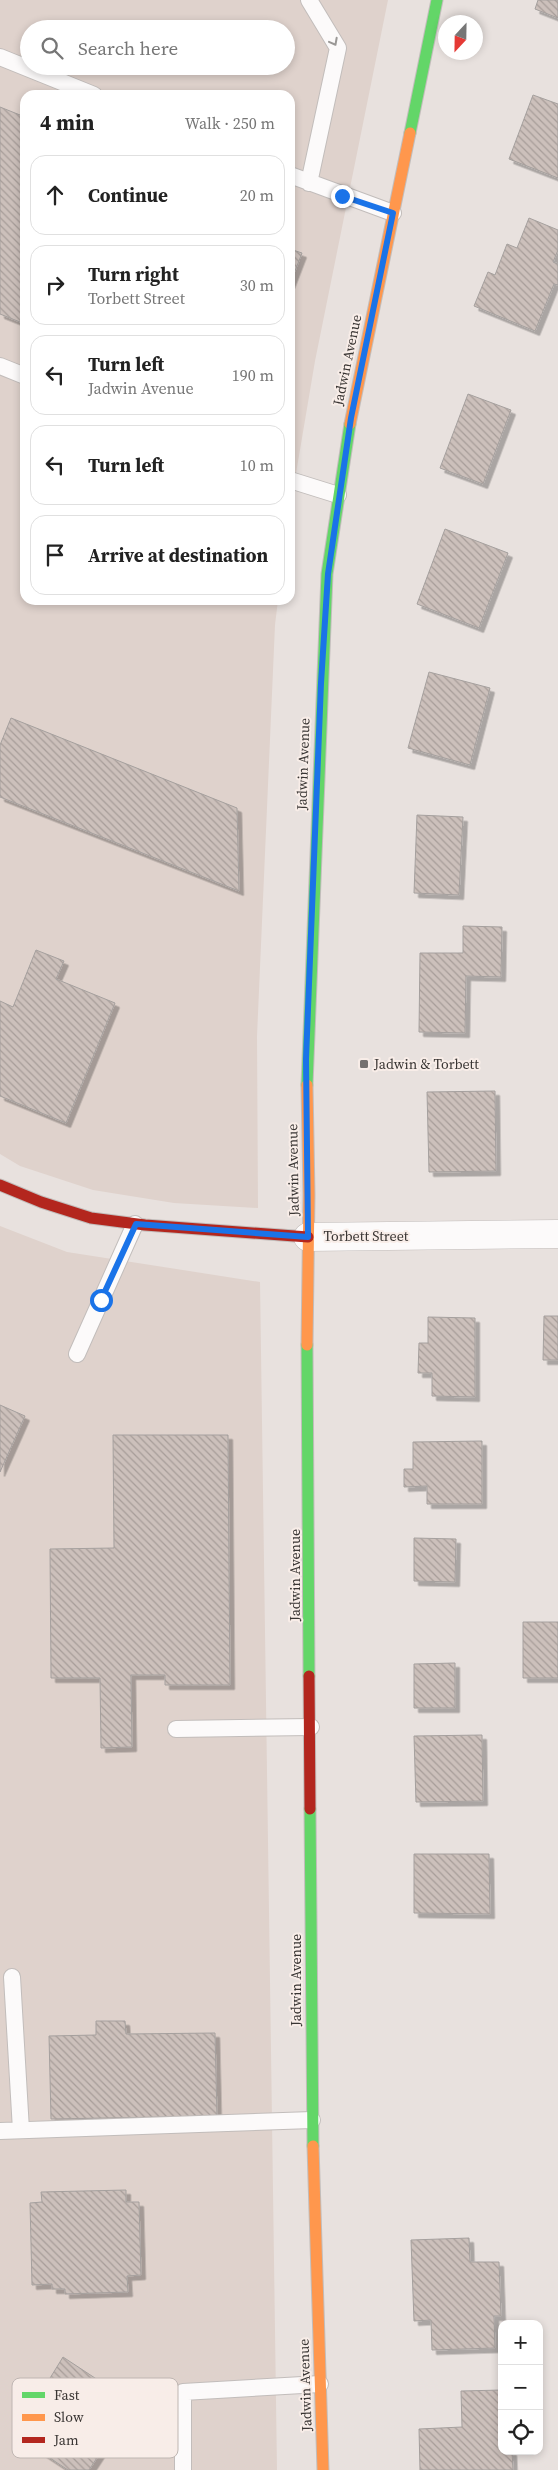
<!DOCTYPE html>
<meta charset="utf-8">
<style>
:root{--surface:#fff;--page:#f2f2f2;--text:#222;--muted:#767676;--line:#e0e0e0}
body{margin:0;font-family:"Source Serif 4",serif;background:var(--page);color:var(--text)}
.controls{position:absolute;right:15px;bottom:15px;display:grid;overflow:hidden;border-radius:10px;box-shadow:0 2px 8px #0003}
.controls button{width:45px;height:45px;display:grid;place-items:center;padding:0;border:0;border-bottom:1px solid var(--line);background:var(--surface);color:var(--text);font:25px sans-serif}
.compass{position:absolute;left:438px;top:15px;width:45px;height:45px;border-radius:50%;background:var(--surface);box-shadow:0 2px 8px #0003;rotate:202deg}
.stop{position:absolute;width:15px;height:15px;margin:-11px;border:4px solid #1a73e8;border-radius:50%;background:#fff}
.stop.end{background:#1a73e8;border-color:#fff;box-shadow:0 1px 5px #0008}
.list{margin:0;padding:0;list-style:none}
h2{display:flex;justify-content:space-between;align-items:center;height:65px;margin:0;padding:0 20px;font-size:21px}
h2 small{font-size:16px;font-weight:400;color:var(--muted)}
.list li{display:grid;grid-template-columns:32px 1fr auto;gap:15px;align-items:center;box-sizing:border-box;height:80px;margin:0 10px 10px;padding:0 10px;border:1px solid var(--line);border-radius:15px}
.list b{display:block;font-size:19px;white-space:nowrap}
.list p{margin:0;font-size:16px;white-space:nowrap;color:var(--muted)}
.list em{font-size:16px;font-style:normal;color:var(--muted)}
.icon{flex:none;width:28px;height:28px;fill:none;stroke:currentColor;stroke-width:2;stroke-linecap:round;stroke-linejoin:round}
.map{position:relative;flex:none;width:558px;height:2470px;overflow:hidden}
.search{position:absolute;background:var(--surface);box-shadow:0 2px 8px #0003;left:20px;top:20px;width:275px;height:55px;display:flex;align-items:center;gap:12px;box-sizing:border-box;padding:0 18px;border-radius:28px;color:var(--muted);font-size:19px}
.panel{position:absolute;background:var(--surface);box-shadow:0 2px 8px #0003;left:20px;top:90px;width:275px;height:515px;border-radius:15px}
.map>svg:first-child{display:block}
.built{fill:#dfd2cc;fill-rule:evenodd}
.building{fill:url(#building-back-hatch);stroke:#a5a09e;filter:url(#shadow)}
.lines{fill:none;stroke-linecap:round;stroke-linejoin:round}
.lane-casing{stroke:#c2bdbb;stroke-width:18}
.street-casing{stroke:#c2bdbb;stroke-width:29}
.fast-casing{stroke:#c2bdbb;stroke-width:13}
.slow-casing{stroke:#c2bdbb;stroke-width:13}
.jam-casing{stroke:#c2bdbb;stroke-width:13}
.lane{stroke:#fcfafa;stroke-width:16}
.street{stroke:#fcfafa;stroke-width:28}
.fast{stroke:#63d668;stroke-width:11}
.slow{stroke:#ff974d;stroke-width:11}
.jam{stroke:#b3261e;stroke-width:11}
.oneway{stroke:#9a9896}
.route{stroke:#1a73e8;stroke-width:6}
.poi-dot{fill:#76716f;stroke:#f8ede8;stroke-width:2}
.labels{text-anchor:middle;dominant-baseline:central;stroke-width:4;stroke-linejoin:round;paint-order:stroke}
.street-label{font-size:14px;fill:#393533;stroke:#f8ede8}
.poi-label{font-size:14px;fill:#393533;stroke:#f8ede8;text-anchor:start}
.key{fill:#f8ede8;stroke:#bfb6b2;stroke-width:1}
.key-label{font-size:14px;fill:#393533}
</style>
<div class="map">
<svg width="558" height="2470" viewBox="0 0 558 2470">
<defs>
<pattern id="building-back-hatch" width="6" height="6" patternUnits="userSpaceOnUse" patternTransform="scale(1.25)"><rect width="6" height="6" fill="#ccc0bb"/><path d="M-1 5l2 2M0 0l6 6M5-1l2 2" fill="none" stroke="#a79d99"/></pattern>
<filter id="shadow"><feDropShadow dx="4.5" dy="4.5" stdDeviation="0" flood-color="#0004"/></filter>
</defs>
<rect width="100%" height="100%" fill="#e8e1de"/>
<!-- built -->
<path class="built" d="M 0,0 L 388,0 L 315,361 L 290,509 L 290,95 L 25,95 L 25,600 L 278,600 L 275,625 L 257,1036 L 258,1208 L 174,1203 L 93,1190 L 20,1166 L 0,1154 ZM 29,29 L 286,29 L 286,66 L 29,66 Z
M 0,1226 L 67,1252 L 260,1282 L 277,2470 L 0,2470 Z"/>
<!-- building -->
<path class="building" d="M 538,0 L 558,0 L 558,18 L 535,9 Z
M 533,95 L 558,104 L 558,178 L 509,159 Z
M 0,107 L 25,117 L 25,324 L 0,314 Z
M 529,218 L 558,230 L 558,250 L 553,262 L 558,264 L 558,285 L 554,284 L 535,331 L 474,306 L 488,272 L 495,275 L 507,244 L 517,248 Z
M 290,249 L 302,253 L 290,284 Z
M 468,394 L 511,410 L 483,484 L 440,468 Z
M 445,529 L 508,553 L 479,628 L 417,604 Z
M 429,672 L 490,688 L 470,765 L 408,748 Z
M 11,718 L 237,808 L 239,891 L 0,797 L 0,745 Z
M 417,815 L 463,817 L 459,895 L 414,893 Z
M 463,926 L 502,927 L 501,977 L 466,976 L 465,1033 L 419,1032 L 420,953 L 463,953 Z
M 36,950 L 64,961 L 56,979 L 115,1003 L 66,1123 L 0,1096 L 0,1001 L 13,1007 Z
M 495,1091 L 496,1171 L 429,1172 L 427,1092 Z
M 544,1316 L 558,1316 L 558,1360 L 543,1360 Z
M 428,1317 L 475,1318 L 475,1397 L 432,1396 L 432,1373 L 418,1373 L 419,1343 L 428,1343 Z
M 0,1405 L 25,1416 L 0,1472 Z
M 113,1435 L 228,1435 L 230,1685 L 165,1685 L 165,1675 L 131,1675 L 132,1747 L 101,1748 L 100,1678 L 51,1678 L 50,1549 L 114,1548 Z
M 482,1441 L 482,1504 L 427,1504 L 427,1486 L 404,1487 L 404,1469 L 413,1469 L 413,1442 Z
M 414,1538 L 456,1539 L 455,1582 L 414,1581 Z
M 523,1622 L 558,1622 L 558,1678 L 523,1678 Z
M 455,1663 L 455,1708 L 414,1708 L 414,1664 Z
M 482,1735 L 483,1801 L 416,1802 L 414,1736 Z
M 414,1854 L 489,1854 L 490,1914 L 414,1913 Z
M 96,2021 L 125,2021 L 126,2034 L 215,2033 L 217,2116 L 51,2119 L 49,2036 L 96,2035 Z
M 126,2190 L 126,2202 L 139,2202 L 141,2275 L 127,2276 L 128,2292 L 65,2294 L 65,2289 L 52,2289 L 52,2284 L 32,2285 L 30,2203 L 42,2202 L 41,2192 Z
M 469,2238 L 470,2262 L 499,2262 L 501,2316 L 494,2316 L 495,2348 L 432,2350 L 431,2320 L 414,2321 L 411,2240 Z
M 63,2357 L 133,2403 L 89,2470 L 68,2470 L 15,2435 Z
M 502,2390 L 502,2451 L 512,2451 L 513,2470 L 420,2470 L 419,2429 L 462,2427 L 461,2391 Z"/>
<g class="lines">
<defs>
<path id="lane" d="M 309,0 L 338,48 L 309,183
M 0,57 L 94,95
M 290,175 L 393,213
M 0,366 L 25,376
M 290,480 L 338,495
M 77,1354 L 135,1224
M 176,1729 L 311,1727
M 12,1977 L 21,2130
M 0,2131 L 312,2120
M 183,2470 L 183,2392 L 320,2384"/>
<path id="street" d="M 308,1237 L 558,1234"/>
<path id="fast" d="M 410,133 L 437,0
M 307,1085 L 327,574 L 350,424
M 307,1345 L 309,1676
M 310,1809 L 313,2146"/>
<path id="slow" d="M 350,424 L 410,133
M 307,1085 L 309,1195 L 307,1345
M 313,2146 L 323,2470"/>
<path id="jam" d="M 0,1185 L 41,1202 L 91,1218 L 145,1225 L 308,1237
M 309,1676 L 310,1809"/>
</defs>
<!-- lane casing -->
<use href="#lane" class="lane-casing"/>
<!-- street casing -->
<use href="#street" class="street-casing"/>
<!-- fast casing -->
<use href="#fast" class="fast-casing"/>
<!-- slow casing -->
<use href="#slow" class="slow-casing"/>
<!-- jam casing -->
<use href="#jam" class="jam-casing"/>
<!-- lane -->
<use href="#lane" class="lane"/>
<!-- street -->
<use href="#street" class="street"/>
<!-- fast -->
<use href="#fast" class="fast"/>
<!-- slow -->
<use href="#slow" class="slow"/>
<!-- jam -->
<use href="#jam" class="jam"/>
</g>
<!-- one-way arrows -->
<defs><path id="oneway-chevron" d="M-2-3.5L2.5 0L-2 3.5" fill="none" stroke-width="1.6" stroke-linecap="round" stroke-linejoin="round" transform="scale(1.25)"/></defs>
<use class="oneway" href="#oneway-chevron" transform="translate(334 42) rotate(62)"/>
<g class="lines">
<!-- route -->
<path class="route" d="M 101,1300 L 136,1224 L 308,1237 L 306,1059 L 321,683 L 328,574 L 351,418 L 393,213 L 342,196"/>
</g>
<!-- markers -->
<rect class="poi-dot" x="359" y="1059" width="10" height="10" rx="2.5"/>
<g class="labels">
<!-- street labels -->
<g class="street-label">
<text transform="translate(347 360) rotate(-78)">Jadwin Avenue</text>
<text transform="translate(303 764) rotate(-88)">Jadwin Avenue</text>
<text transform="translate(293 1170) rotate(-91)">Jadwin Avenue</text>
<text x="366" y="1236">Torbett Street</text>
<text transform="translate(295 1575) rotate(-90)">Jadwin Avenue</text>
<text transform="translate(296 1980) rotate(-90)">Jadwin Avenue</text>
<text transform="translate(305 2385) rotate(-92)">Jadwin Avenue</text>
</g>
<!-- poi labels -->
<g class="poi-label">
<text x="374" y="1064">Jadwin &amp; Torbett</text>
</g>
</g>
<!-- legend -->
<rect x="12" y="2378" width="166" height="80" rx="8" class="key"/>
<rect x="22" y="2392" width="23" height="6" fill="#63d668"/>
<rect x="22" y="2414" width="23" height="7" fill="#ff974d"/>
<rect x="22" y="2437" width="23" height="6" fill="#b3261e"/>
<g class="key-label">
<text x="54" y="2400">Fast</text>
<text x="54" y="2422">Slow</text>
<text x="54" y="2445">Jam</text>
</g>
</svg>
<div class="controls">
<button>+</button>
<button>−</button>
<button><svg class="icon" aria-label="locate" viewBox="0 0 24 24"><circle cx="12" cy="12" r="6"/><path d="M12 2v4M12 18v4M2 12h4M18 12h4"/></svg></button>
</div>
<svg class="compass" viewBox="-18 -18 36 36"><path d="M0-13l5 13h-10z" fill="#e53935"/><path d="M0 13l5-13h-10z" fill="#767676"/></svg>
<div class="stop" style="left:101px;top:1300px"></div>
<div class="stop end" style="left:342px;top:196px"></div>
<div class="search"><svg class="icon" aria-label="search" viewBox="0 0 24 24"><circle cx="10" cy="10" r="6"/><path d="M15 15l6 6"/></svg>Search here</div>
<section class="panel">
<h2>4 min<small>Walk · 250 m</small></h2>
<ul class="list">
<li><svg class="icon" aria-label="ahead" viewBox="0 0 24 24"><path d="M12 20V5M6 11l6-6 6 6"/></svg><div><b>Continue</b></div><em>20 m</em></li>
<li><svg class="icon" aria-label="right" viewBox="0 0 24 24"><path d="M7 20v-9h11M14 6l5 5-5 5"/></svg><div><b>Turn right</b><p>Torbett Street</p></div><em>30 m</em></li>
<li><svg class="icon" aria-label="left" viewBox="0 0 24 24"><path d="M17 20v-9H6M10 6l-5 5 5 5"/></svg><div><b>Turn left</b><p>Jadwin Avenue</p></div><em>190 m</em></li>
<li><svg class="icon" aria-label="left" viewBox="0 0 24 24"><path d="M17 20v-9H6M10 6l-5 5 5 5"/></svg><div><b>Turn left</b></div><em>10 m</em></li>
<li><svg class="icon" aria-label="arrive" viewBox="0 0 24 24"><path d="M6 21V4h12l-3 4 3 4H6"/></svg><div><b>Arrive at destination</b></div></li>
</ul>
</section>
</div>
